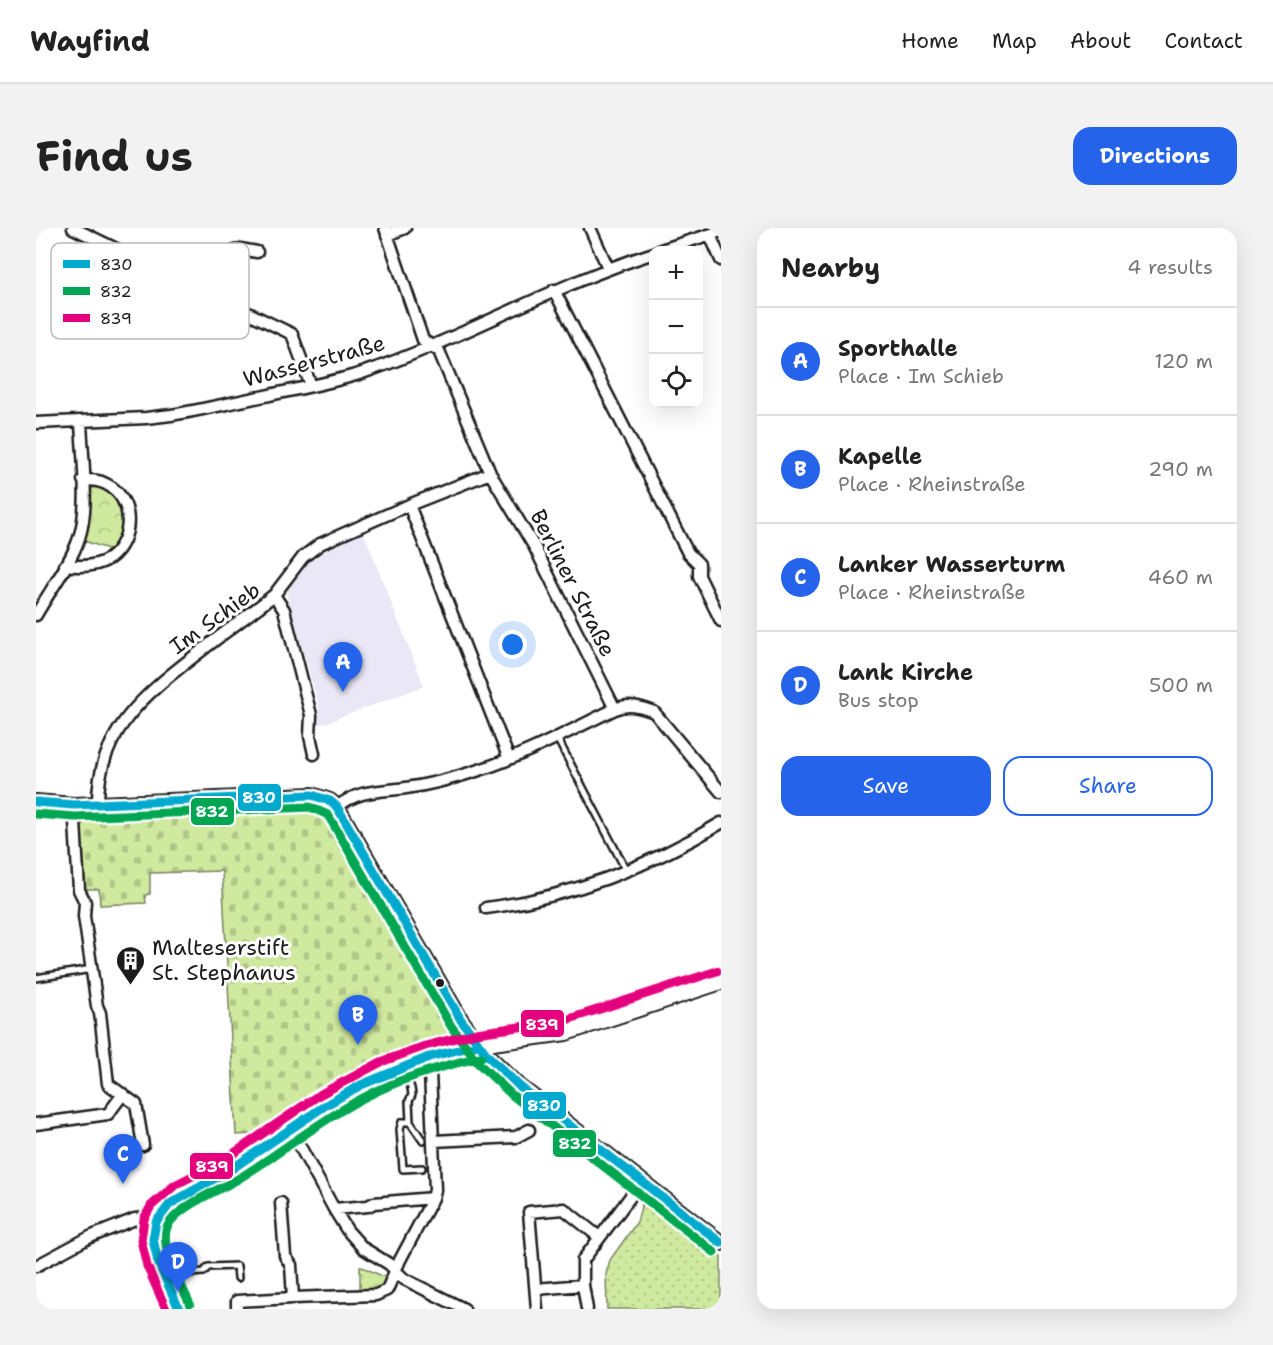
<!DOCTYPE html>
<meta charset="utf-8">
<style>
:root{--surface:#fff;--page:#f2f2f2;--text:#222;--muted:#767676;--line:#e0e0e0;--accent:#2563eb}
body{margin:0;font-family:"Shantell Sans",sans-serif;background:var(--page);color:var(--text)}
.controls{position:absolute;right:18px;top:18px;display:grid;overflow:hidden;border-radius:12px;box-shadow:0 6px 24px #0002}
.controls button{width:54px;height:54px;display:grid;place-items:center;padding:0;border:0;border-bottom:2px solid var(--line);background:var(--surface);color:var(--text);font:30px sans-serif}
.you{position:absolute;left:477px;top:417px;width:21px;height:21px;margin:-15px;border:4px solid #fff;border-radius:50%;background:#1a73e8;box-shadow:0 0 0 9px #1a73e833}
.badge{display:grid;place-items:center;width:39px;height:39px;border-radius:50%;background:var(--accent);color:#fff;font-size:20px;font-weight:700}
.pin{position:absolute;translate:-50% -50px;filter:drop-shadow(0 2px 3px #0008)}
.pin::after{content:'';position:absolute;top:32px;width:21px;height:18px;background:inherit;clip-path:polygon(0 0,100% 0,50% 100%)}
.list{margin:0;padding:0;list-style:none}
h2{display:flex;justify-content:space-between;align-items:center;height:78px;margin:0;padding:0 24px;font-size:26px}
h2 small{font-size:20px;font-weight:400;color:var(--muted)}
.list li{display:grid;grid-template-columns:39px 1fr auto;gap:18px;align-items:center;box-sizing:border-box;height:108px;padding:0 24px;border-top:2px solid var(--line)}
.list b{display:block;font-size:22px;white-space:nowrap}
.list p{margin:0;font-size:20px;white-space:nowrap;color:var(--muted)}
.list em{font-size:20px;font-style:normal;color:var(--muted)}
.actions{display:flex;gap:12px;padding:18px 24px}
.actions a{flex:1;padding:14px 0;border:2px solid var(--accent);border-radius:18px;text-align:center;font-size:21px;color:var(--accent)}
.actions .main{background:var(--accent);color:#fff}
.icon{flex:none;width:33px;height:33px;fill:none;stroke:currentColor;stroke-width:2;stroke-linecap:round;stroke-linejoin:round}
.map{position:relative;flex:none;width:685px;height:1081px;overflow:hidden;border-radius:18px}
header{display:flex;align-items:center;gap:36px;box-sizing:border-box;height:84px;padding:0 30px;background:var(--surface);border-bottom:2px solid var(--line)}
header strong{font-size:28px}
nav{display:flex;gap:33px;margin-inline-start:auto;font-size:21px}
.intro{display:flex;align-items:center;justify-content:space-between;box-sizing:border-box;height:144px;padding:0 36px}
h1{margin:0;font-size:42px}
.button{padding:15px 27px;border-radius:18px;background:var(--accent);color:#fff;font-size:21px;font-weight:700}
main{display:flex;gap:36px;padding:0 36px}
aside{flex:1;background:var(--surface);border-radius:18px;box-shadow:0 6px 24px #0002}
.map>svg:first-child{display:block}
.built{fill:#eae7f6}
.grass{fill:url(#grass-dots);stroke:#76825e;stroke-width:1.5}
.cemetery{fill:url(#cemetery-stones);stroke:#76825e;stroke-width:1.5}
.park{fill:url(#park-crowns);stroke:#76825e;stroke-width:1.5}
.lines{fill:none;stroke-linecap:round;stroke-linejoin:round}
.lane-casing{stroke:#1c1c1c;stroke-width:10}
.street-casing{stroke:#1c1c1c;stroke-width:15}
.secondary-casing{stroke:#1c1c1c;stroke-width:18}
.lane{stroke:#fff;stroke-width:5}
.street{stroke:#fff;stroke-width:10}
.secondary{stroke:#fff;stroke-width:14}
.bus-1-casing{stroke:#fff;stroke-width:14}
.bus-2-casing{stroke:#fff;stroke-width:14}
.bus-3-casing{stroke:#fff;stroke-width:14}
.bus-1{stroke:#00a9ce;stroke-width:9}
.bus-2{stroke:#00a651;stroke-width:9}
.bus-3{stroke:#e5007d;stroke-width:9}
.bus-dot{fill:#1c1c1c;stroke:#fff;stroke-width:2}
.labels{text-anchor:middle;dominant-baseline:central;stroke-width:6;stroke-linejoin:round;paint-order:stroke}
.street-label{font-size:22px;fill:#1c1c1c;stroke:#fff}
.poi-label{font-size:22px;fill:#1c1c1c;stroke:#fff;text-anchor:start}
.key{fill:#fff;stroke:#bbb;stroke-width:1.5}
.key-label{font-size:16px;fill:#1c1c1c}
.line-badge{stroke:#fff;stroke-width:2}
.badge-label{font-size:16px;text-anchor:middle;font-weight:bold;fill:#fff}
</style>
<header>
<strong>Wayfind</strong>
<nav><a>Home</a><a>Map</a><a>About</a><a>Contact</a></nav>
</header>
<div class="intro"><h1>Find us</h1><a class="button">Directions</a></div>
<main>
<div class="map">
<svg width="685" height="1081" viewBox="0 0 685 1081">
<defs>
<pattern id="grass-dots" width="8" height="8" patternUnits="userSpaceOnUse" patternTransform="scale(1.5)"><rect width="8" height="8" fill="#cfe99f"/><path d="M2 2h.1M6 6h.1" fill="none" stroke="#b1c788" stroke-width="1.8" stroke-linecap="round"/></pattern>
<pattern id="cemetery-stones" width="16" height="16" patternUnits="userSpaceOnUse" patternTransform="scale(1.5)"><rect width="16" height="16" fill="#cfe99f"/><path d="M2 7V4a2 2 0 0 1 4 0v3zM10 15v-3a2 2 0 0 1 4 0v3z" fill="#b1c788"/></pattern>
<pattern id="park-crowns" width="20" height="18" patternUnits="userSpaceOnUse" patternTransform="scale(1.5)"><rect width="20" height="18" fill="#cfe99f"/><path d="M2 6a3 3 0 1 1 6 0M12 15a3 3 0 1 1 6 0" fill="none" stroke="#b1c788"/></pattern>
</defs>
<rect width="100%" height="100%" fill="#fff"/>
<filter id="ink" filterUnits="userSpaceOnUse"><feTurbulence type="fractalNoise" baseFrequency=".0167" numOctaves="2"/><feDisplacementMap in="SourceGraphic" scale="12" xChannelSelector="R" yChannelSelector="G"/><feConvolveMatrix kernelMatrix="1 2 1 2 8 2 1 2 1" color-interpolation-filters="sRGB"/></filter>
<g filter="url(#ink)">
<!-- built -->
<path class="built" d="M 327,303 L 388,458 L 284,497 L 282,492 L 283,478 L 250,364 L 259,347 L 280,327 L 295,316 Z"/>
<!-- grass -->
<path class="grass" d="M 611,969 L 685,1028 L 685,1081 L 571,1081 L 570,1046 L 574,1032 L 601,994 L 606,975 Z"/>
<!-- cemetery -->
<path class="cemetery" d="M 268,575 L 290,580 L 307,599 L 419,796 L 418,804 L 413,809 L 309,854 L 232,905 L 200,907 L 186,643 L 114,645 L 114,666 L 109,667 L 110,675 L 64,677 L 63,661 L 46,661 L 42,583 Z"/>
<!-- park -->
<path class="park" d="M 60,257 C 82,263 94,289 84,311 C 82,315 78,319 75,322 L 48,313 L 54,285 L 54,259 Z
M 324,1038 L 353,1051 L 344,1062 L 324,1064 Z"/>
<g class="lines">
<defs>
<path id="lane" d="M 521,510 L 590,642
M 0,750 L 56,741
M 368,841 L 375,860 L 376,867 L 373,873 L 374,894 L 387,913
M 374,894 L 366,894 L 364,901 L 367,941 L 386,940
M 131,1050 L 141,1046 L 168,1044 L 172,1039 L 201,1038 L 202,1050"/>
<path id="street" d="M 37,0 L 256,106 L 275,158
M 349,0 L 387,112 L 403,123 L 454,245 L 499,320 L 579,481 C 592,475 605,479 618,484 L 685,564
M 554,0 L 572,40
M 351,7 L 369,0
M 674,7 L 685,32
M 625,22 L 685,3
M 140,50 L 144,41 L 204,21 L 221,24
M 518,62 L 652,325 L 663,336 L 663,348 L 685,393
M 58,92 L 88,25
M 0,195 L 110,190 L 135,187 C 166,182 198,174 229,168 C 261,161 295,155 326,145 C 426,111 517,57 618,25
M 373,277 L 473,531
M 29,337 C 43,339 61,339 74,330 C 98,312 99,270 70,256 C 63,252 55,252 47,252
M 238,367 L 267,329 L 284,316 L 373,277 L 454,245
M 0,387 C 13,364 36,333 43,310 C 54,278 46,227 45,193
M 62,576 C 61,502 112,464 165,423 C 189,404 214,386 238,367 L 248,382 L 275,487 L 274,508 L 278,526
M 38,577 L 43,662 L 49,674 L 48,688 L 61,778 L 64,785 L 72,856 L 100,876 L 107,917
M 301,579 C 324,561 342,564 370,560 C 392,557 415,551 437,544 C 486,529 533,503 579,481
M 450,680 C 532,670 615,638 685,595
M 0,896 L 72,886 L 87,866
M 255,902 L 298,981 L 311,1002 L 327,1020 L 353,1036 L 368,1051 L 428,1081
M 397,913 L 480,909 L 493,902
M 245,975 L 249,1028 L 255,1037 L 257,1070 L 340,1067 L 351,1062 L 364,1032 L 397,970 L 399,962 L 394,844
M 298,981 L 332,978 L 338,975 L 397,970
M 0,1038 L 54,1009 L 99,991 L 110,990 L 120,994
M 500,1061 L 547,1057
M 201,1081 L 201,1073 L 257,1070
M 501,1081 L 493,984 L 528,981 L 563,1009
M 551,1081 L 547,1057 L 547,1032 L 606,953"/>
<path id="secondary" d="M 0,574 L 38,577 L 276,567 L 294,573 L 301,579 L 425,792 L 451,827 L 483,858 L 685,1015
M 143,1081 L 122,1034 L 117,1011 L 120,994 L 125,985 L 146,967 L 197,940 L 290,877 L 351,845 L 393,829 L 442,817 L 530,805 L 685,754"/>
</defs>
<!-- lane casing -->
<use href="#lane" class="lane-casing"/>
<!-- street casing -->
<use href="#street" class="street-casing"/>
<!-- secondary casing -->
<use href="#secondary" class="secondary-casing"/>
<!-- lane -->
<use href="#lane" class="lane"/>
<!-- street -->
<use href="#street" class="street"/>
<!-- secondary -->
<use href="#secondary" class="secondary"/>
<defs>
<path id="bus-1" d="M 0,574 L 38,577 L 276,567 L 294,573 L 301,579 L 425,792 L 451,827 L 483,858 L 685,1015
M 143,1081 L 122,1034 L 117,1011 L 120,994 L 134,976 L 197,940 L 290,877 L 325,857 L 393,829 L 442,817"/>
<path id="bus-2" d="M 0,586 L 39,589 L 274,579 L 292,587 L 415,798 L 442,835 L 476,867 L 678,1024
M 154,1076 C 146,1058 123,1019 131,999 C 140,979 183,962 202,951 C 245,925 284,892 329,869 C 365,850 405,838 445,829"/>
<path id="bus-3" d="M 130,1081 L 111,1038 L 105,1012 L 108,991 L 115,978 L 139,957 L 191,930 L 283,867 L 345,834 L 389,818 L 440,805 L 527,793 L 681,743"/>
</defs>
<!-- bus-1 casing -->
<use href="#bus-1" class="bus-1-casing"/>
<!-- bus-2 casing -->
<use href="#bus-2" class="bus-2-casing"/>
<!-- bus-3 casing -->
<use href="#bus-3" class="bus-3-casing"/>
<!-- bus-1 -->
<use href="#bus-1" class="bus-1"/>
<!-- bus-2 -->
<use href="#bus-2" class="bus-2"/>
<!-- bus-3 -->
<use href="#bus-3" class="bus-3"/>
</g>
</g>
<!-- icons -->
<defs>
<symbol id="building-pin" viewBox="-11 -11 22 30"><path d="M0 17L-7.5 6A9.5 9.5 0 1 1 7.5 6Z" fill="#1c1c1c" stroke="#fff"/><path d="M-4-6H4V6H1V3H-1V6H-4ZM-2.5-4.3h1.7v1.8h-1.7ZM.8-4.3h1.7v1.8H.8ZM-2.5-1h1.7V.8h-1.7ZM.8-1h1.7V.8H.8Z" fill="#fff"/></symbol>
</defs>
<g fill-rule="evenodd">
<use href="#building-pin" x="78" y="716" width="33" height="45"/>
</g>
<!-- markers -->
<circle class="bus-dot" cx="404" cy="755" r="5"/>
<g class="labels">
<!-- street labels -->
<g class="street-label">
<text transform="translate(278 133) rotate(-15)">Wasserstraße</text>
<text transform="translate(537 355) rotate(63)">Berliner Straße</text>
<text transform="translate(179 390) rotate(-36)">Im Schieb</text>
</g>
<!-- poi labels -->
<g class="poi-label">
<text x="116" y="719">Malteserstift<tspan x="116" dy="25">St. Stephanus</tspan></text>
</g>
</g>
<!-- legend -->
<rect x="15" y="15" width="198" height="96" rx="9" class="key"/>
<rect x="27" y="32" width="27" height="8" fill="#00a9ce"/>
<rect x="27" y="59" width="27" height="8" fill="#00a651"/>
<rect x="27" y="86" width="27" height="8" fill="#e5007d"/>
<g class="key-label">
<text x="64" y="42">830</text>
<text x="64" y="69">832</text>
<text x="64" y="96">839</text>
</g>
<g class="line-badge">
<rect x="201" y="555" width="45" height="29" rx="6" fill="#00a9ce"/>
<rect x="154" y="569" width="45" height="29" rx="6" fill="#00a651"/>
<rect x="484" y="781" width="45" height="29" rx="6" fill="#e5007d"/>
<rect x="486" y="863" width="45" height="29" rx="6" fill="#00a9ce"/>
<rect x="516" y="901" width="45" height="29" rx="6" fill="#00a651"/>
<rect x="153" y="924" width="45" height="28" rx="6" fill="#e5007d"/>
</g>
<g class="badge-label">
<text x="223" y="575">830</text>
<text x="176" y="589">832</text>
<text x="506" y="802">839</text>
<text x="508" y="883">830</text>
<text x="539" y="921">832</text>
<text x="176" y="944">839</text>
</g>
</svg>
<div class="controls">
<button>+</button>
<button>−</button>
<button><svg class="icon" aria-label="locate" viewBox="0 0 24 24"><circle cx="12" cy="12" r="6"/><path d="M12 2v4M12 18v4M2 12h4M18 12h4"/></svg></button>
</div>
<div class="you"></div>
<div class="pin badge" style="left:307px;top:464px">A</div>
<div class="pin badge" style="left:322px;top:817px">B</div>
<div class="pin badge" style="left:87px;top:956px">C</div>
<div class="pin badge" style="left:142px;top:1064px">D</div>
</div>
<aside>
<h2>Nearby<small>4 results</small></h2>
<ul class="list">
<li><span class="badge">A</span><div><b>Sporthalle</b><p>Place · Im Schieb</p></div><em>120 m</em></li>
<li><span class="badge">B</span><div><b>Kapelle</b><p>Place · Rheinstraße</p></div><em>290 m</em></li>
<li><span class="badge">C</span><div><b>Lanker Wasserturm</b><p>Place · Rheinstraße</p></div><em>460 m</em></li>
<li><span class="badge">D</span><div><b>Lank Kirche</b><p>Bus stop</p></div><em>500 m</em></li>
</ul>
<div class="actions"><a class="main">Save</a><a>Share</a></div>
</aside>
</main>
